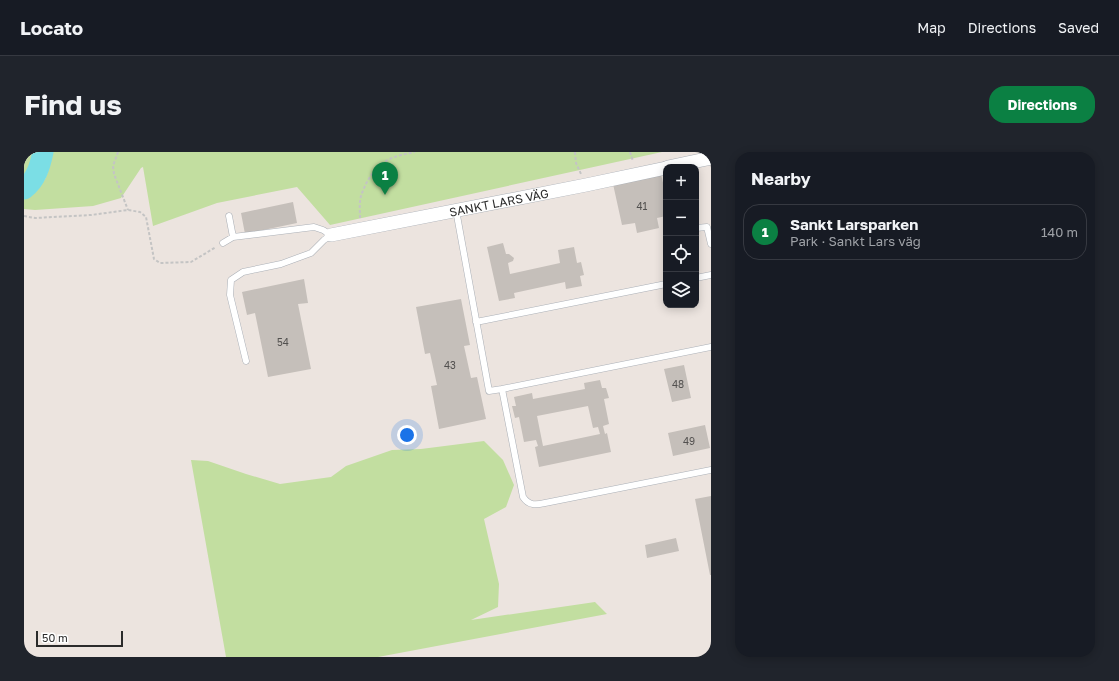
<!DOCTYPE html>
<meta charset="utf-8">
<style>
:root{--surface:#171b24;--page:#20242c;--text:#f1f3f6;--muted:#9ea1a6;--line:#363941;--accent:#0b8043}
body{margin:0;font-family:"Golos Text",sans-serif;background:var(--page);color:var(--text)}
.controls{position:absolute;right:12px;top:12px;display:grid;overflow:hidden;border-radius:8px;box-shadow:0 2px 10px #0003}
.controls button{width:36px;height:36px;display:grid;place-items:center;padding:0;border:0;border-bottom:1px solid var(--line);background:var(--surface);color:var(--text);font:20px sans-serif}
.scale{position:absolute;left:12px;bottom:10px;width:87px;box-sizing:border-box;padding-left:4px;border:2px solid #2b2b2b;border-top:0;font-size:11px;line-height:14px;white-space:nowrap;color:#2b2b2b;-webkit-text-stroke:3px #fff;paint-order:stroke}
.you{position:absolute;left:383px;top:283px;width:14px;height:14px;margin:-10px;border:3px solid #fff;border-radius:50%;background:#1a73e8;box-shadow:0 0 0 6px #1a73e833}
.badge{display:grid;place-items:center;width:26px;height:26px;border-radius:50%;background:var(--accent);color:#fff;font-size:13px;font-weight:700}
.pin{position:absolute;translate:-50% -33px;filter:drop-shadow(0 1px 2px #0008)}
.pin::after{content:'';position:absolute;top:21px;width:14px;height:12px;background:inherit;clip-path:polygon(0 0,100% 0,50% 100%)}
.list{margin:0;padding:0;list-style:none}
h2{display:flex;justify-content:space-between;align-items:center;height:52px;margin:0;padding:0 16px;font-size:17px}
h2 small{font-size:13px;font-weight:400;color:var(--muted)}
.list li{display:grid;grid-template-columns:26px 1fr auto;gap:12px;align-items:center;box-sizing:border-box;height:56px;margin:0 8px 8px;padding:0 8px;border:1px solid var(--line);border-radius:16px}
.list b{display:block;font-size:15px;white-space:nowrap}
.list p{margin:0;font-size:13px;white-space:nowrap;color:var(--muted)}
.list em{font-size:13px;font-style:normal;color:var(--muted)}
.icon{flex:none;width:22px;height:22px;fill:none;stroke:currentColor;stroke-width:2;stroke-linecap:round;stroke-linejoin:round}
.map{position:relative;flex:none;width:687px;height:505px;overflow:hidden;border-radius:16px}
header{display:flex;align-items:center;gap:24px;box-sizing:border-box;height:56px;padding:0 20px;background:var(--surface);border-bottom:1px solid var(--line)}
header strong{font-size:19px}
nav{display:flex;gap:22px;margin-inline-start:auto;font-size:14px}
.intro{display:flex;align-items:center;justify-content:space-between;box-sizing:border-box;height:96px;padding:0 24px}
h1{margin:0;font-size:28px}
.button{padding:10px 18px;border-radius:16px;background:var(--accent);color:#fff;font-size:14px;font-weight:700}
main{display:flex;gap:24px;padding:0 24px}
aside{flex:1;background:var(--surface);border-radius:16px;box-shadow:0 2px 10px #0003}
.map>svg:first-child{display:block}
.green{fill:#c2dea0}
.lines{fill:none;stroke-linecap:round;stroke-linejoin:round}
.river{stroke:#7bdee5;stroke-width:21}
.building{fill:#c5bfba;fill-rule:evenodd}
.service-casing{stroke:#abb0b7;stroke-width:7}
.minor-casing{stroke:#abb0b7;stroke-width:14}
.path{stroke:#c4c4c4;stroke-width:2;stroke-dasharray:3 2;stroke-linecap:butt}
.service{stroke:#fff;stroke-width:6}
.minor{stroke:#fff;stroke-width:13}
.labels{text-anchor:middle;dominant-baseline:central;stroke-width:3.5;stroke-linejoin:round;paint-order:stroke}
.number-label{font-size:10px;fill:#52504f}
.street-label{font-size:12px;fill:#2b2b2b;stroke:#fff}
</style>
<header>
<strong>Locato</strong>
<nav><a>Map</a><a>Directions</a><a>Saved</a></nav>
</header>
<div class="intro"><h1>Find us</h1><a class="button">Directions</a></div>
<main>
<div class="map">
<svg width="687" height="505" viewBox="0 0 687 505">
<rect width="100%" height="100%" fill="#ece4df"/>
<!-- green -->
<path class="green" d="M 0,0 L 14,0 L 11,13 L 0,28 Z
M 27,0 L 638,0 L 306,73 L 273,35 L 193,51 L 129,74 L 119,15 L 117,16 L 97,46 L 69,54 L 11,58 L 0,57 L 0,46 C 23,32 24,25 27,0 Z
M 460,289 L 479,308 L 490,333 L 482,355 L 460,367 L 475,432 L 474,455 L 447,468 L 571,450 L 583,462 L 354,505 L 202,505 L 167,308 L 184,309 L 222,322 L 256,332 L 307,325 L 322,314 L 368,298 L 397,297 Z"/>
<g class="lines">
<!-- river -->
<path class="river" d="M 0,37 C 12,28 16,14 19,0"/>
</g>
<!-- building -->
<path class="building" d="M 637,22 L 642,44 L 642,64 L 633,66 L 635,76 L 613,81 L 611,71 L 598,73 L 589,32 Z
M 269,50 L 273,71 L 221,82 L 217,61 Z
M 479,91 L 482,102 L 485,102 L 490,106 L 489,109 L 484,111 L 486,122 L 536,111 L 534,98 L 550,95 L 553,111 L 557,110 L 560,123 L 556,124 L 558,134 L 542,137 L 541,130 L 490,141 L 491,146 L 475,149 L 463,95 Z
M 280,127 L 284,151 L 274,152 L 287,217 L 244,225 L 231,161 L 223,163 L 218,140 Z
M 437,147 L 446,193 L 440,194 L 447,226 L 453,225 L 462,267 L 415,277 L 407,234 L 413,233 L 406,201 L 401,202 L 392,155 Z
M 660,213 L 667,246 L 648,250 L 640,217 Z
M 576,228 L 578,236 L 582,236 L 585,246 L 580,247 L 585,272 L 579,274 L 581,282 L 583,281 L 587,300 L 515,315 L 511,295 L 514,294 L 512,288 L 500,290 L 495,265 L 491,266 L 488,254 L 492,254 L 490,245 L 508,241 L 509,247 L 561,237 L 560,231 ZM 564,254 L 569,276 L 574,275 L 576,282 L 519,294 L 513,264 Z
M 681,273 L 686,296 L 649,304 L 644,281 Z
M 687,344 L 687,423 L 686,423 L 671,347 Z
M 652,386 L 655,399 L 623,406 L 621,393 Z"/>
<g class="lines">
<defs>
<path id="service" d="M 432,58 L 465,239 L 478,237
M 205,64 L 209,85
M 672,76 L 683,75 L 687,92
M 199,91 L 209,85 L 290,75 L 299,78 L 307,83 L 300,88 L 287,101 L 257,112 L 219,120 L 207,128 L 206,143 L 222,209
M 672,126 L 687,123
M 452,170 L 642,132
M 687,195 L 478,237 L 499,345 C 505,354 512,353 521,351 L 687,318"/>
<g id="minor">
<path d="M 644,15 L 687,6"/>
<path id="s1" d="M 307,83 L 562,33 L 642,16"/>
</g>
</defs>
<!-- service casing -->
<use href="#service" class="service-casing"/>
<!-- minor casing -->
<use href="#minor" class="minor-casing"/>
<!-- path -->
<path class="path" d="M 94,0 L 89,14 L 90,22 L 104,58
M 551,0 L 552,11 L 557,22
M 606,0 L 609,9
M 0,64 L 11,66 L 67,63 L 104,58 L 116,60 L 122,65 L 130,107 L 136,111 L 167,110 L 192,95
M 336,66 C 336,59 335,51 337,44 C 341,31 350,16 362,9 C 370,4 381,2 391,0"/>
<!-- service -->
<use href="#service" class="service"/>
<!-- minor -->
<use href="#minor" class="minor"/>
</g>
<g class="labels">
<!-- number labels -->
<g class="number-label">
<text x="618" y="54">41</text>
<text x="259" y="190">54</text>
<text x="426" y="213">43</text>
<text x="654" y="232">48</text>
<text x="665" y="289">49</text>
</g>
<!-- street labels -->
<g class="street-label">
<text stroke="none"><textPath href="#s1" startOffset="171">SANKT LARS VÄG</textPath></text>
</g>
</g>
</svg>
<div class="controls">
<button>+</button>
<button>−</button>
<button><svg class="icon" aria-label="locate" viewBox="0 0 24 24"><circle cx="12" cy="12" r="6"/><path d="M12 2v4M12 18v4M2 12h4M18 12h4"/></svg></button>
<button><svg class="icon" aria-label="layers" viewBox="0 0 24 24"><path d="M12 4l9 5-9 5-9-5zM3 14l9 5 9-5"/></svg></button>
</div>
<div class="scale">50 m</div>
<div class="you"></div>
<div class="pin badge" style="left:361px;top:43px">1</div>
</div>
<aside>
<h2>Nearby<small></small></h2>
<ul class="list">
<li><span class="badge">1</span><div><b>Sankt Larsparken</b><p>Park · Sankt Lars väg</p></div><em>140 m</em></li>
</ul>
</aside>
</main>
